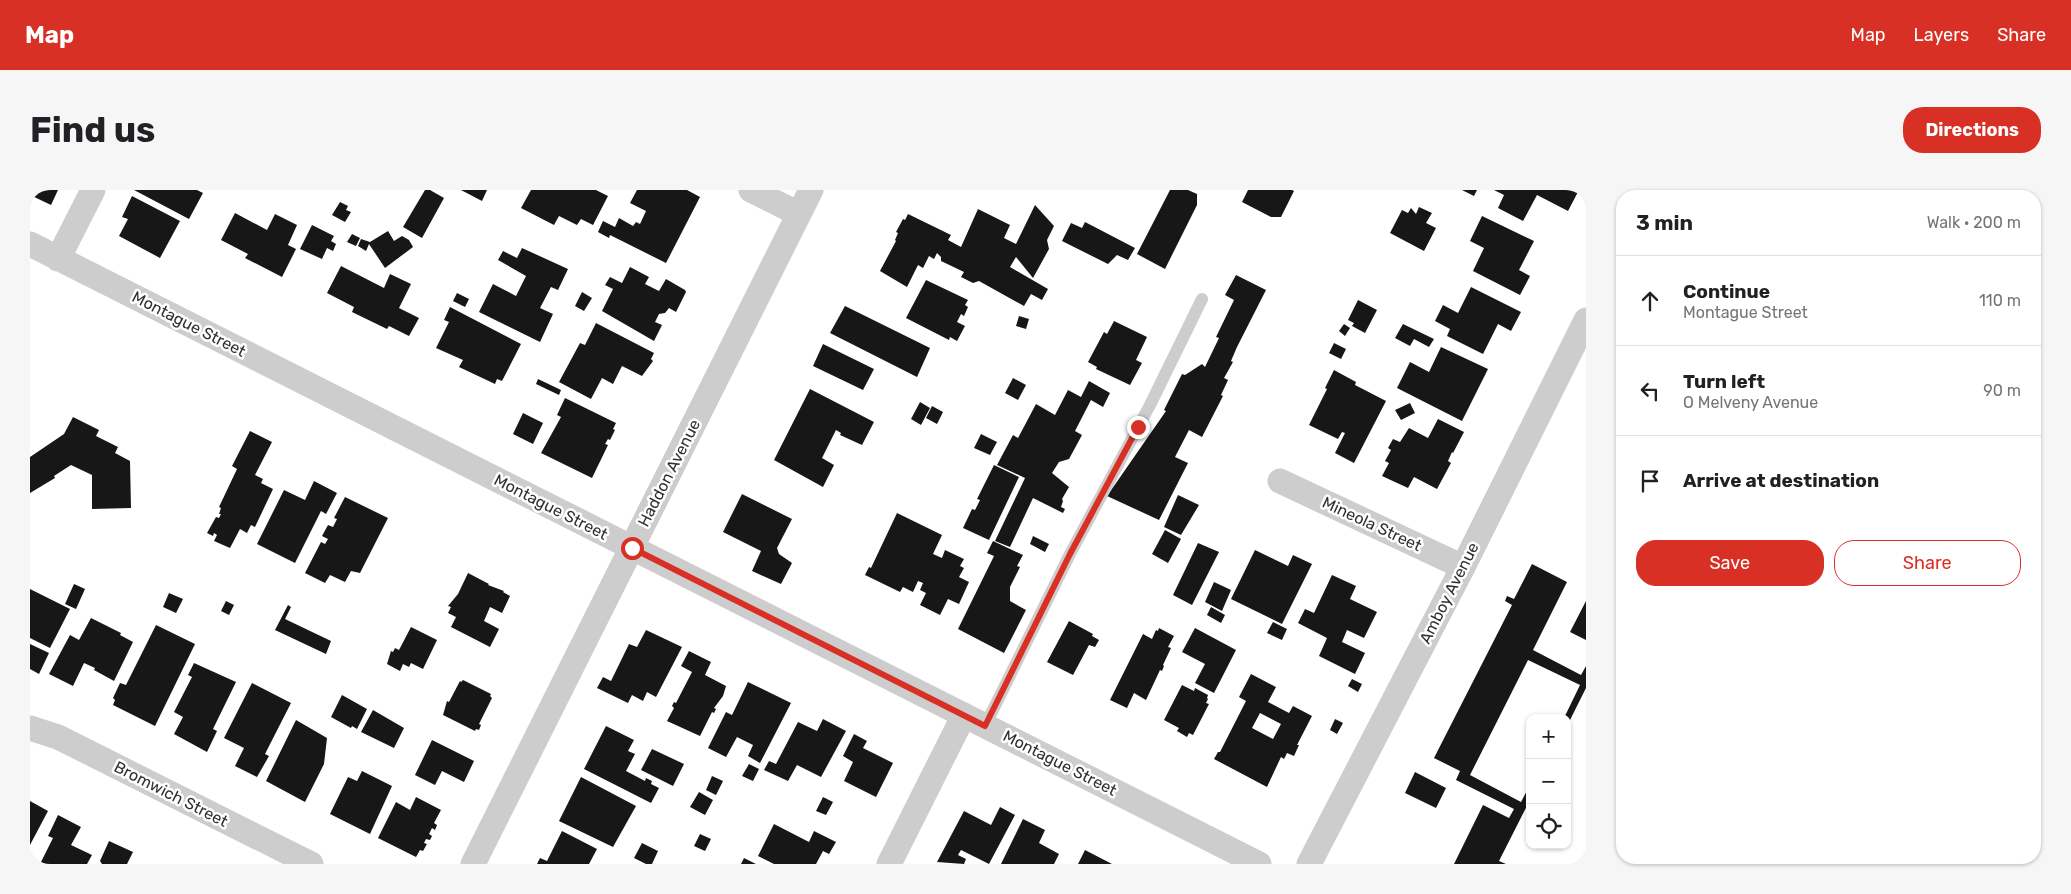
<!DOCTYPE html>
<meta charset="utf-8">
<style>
:root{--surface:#fff;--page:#f6f6f6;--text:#202124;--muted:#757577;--line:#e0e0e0;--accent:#d93025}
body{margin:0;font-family:Rubik,sans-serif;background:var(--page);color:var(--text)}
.controls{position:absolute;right:15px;bottom:15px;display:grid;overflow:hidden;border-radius:10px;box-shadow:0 1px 4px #0004}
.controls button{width:45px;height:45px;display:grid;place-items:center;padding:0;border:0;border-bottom:1px solid var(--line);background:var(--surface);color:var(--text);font:25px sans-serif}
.stop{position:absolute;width:15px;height:15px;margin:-11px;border:4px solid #d93025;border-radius:50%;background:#fff}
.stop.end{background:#d93025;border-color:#fff;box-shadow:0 1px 5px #0008}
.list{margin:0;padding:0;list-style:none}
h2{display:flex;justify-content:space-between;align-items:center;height:65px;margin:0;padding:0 20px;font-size:21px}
h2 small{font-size:16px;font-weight:400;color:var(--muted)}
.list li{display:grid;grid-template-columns:32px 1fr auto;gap:15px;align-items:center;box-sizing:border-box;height:90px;padding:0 20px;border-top:1px solid var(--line)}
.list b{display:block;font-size:19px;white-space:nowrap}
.list p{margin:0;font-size:16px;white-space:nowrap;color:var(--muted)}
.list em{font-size:16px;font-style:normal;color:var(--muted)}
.actions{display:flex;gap:10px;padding:15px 20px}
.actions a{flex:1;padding:11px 0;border:1px solid var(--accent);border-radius:20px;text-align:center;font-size:18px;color:var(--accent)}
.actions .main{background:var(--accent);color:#fff}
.icon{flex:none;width:28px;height:28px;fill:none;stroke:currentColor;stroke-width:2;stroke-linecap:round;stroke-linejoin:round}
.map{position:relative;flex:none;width:1556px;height:674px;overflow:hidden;border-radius:20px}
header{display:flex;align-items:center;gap:30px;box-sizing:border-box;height:70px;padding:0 25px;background:var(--accent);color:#fff}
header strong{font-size:24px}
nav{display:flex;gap:28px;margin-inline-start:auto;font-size:18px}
.intro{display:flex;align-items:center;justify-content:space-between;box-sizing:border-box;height:120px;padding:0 30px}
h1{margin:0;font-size:35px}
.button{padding:12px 22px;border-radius:20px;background:var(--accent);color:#fff;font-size:18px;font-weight:700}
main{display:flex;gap:30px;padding:0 30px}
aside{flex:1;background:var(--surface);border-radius:20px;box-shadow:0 1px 4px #0004}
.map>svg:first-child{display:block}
.building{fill:#171717;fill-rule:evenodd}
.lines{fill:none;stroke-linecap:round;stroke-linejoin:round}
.service{stroke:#cdcdcd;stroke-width:12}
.minor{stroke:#cdcdcd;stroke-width:25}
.route{stroke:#d93025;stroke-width:6}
.labels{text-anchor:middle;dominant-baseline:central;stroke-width:5;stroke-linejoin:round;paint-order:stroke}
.street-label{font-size:16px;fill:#303030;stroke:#fff}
</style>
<header>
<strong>Map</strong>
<nav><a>Map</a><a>Layers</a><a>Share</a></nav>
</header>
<div class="intro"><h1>Find us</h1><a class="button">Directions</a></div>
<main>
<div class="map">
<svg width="1556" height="674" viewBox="0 0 1556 674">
<rect width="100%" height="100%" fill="#fff"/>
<!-- building -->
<path class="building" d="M 0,0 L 28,0 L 21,15 L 0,5 Z
M 104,0 L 167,0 L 173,3 L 159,29 Z
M 395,0 L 400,0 L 414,8 L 392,48 L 373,37 Z
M 431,0 L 457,0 L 452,11 Z
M 501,0 L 566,0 L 578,6 L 563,35 L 551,29 L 547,35 L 529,26 L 524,35 L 491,18 Z
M 607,0 L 657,0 L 670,7 L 636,73 L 580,45 L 579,48 L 568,42 L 573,31 L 585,37 L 589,28 L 603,36 L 606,32 L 610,34 L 616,21 L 600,13 Z
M 1140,0 L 1158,0 L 1167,4 L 1167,15 L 1135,79 L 1107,64 Z
M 1218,0 L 1262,0 L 1264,1 L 1251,27 L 1241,27 L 1212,12 Z
M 1432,0 L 1447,0 L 1444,6 Z
M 1464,0 L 1549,0 L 1538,21 L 1507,5 L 1493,31 L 1468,18 L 1474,5 Z
M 102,6 L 150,31 L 130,68 L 89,46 L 98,29 L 92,27 Z
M 310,12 L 318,16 L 316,20 L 321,22 L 315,32 L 302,25 Z
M 1005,15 L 1024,36 L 1017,50 L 1019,59 L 1003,88 L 986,67 L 980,77 L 1018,99 L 1012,110 L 1001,104 L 994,116 L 949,91 L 943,93 L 931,87 L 934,82 L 911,71 L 911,67 L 907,63 L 904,69 L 899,66 L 893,78 L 888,75 L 877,97 L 850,81 L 866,51 L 865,50 L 868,43 L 866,42 L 873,29 L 875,30 L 878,24 L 921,45 L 918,50 L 931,57 L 948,19 L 980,35 L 974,48 L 986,54 Z
M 1389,17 L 1402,23 L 1396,33 L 1406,38 L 1394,61 L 1360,43 L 1372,20 L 1378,23 L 1381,18 L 1386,24 Z
M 205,23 L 237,40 L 245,24 L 267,35 L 258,55 L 266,59 L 252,87 L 215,68 L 218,64 L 191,50 Z
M 1452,26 L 1504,51 L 1489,80 L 1500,86 L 1490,105 L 1443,81 L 1454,58 L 1440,51 Z
M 1055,32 L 1105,58 L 1098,70 L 1087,65 L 1078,74 L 1032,51 L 1041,33 L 1052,38 Z
M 282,35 L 304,46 L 301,51 L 306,54 L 303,61 L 297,58 L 292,69 L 270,59 Z
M 358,41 L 364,51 L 372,46 L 379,50 L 383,57 L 355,78 L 339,54 L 336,61 L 328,56 L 331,49 L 340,52 Z
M 322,44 L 330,48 L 326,56 L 317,52 Z
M 492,58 L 538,79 L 528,100 L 521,97 L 510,118 L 523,124 L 510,152 L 449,122 L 463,94 L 486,106 L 496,86 L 468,70 L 473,61 L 487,68 Z
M 311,76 L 354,98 L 360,84 L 381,94 L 369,118 L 389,128 L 379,146 L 359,136 L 357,139 L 322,122 L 324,117 L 297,103 Z
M 600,77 L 619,87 L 615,94 L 629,101 L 636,89 L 655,100 L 656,102 L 646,122 L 639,118 L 635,123 L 629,124 L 625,132 L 632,135 L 624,151 L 572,121 L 583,99 L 575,95 L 580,87 L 592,93 Z
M 1206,85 L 1236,100 L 1207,157 L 1201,171 L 1203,172 L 1194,188 L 1198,190 L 1191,205 L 1193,206 L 1172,247 L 1159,240 L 1145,267 L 1158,273 L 1129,330 L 1077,306 L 1136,221 L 1134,220 L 1152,184 L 1155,185 L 1172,174 L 1175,177 L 1189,148 L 1186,147 L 1204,110 L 1195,105 Z
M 896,90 L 938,110 L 935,115 L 938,117 L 934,126 L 931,124 L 927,132 L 935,136 L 927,151 L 920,147 L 919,150 L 876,128 Z
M 1441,97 L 1491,122 L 1481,141 L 1468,134 L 1453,164 L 1417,146 L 1420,139 L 1405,131 L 1413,115 L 1428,123 Z
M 552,102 L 562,108 L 554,121 L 545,116 Z
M 427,103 L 439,109 L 435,117 L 423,111 Z
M 1328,110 L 1347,120 L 1335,143 L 1322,136 L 1324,133 L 1318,130 Z
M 815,116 L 900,158 L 887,187 L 800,143 Z
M 420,117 L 491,154 L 472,191 L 467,189 L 465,194 L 429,177 L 433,170 L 406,158 L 419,132 L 414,130 Z
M 989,126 L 999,129 L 996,139 L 986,136 Z
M 1084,131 L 1117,147 L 1106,170 L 1112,173 L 1100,195 L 1066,179 L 1067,177 L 1058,172 L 1074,142 L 1077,144 Z
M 566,133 L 624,163 L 621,169 L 623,171 L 612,186 L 592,176 L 583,194 L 572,188 L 561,209 L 529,192 L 550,153 L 555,155 Z
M 1314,134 L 1320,138 L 1315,146 L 1309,141 Z
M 1373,134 L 1404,149 L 1399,157 L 1384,149 L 1380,156 L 1365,148 Z
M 1304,153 L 1316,159 L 1311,169 L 1299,163 Z
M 793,154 L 844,179 L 833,200 L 783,176 Z
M 1411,157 L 1458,179 L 1432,231 L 1367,198 L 1380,172 L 1399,182 Z
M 1304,180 L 1326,192 L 1325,195 L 1356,211 L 1324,273 L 1305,263 L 1315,243 L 1312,242 L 1308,249 L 1279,235 L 1297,199 L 1295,198 Z
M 983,188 L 996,195 L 988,210 L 975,203 Z
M 508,189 L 531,200 L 529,205 L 506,194 Z
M 1059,191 L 1080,203 L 1073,217 L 1061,210 L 1045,241 L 1052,245 L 1039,269 L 1029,272 L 1022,283 L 1039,297 L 1032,309 L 1033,311 L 1031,317 L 1035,319 L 1033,323 L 1003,308 L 980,357 L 965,351 L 995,288 L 967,275 L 983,245 L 988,248 L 1006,214 L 1025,225 L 1038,200 L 1051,207 Z
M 780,199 L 844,232 L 832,255 L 810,245 L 811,243 L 806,240 L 792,268 L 804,275 L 793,297 L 744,270 Z
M 535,208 L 586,233 L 583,239 L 585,240 L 580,250 L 578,249 L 575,254 L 578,255 L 562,288 L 511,263 L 531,227 L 527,225 Z
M 890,212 L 900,218 L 891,235 L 881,229 Z
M 1380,213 L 1385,223 L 1371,230 L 1365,220 Z
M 902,216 L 913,222 L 907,234 L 896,228 Z
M 493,223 L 513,233 L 503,254 L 483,244 Z
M 43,227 L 69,240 L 66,246 L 88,257 L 85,263 L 100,271 L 101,318 L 62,319 L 62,285 L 41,275 L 24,286 L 25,288 L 0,303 L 0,267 L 34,244 Z
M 1408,229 L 1434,242 L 1423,263 L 1422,262 L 1418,271 L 1421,273 L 1407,299 L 1384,287 L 1378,298 L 1352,286 L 1359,273 L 1355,271 L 1361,260 L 1358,258 L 1363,249 L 1370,252 L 1379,238 L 1398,248 Z
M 220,241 L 242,252 L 225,285 L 233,289 L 231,293 L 243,299 L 225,337 L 221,335 L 217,343 L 210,339 L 200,358 L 184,351 L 187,345 L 184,343 L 183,346 L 177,343 L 186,327 L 189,328 L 191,324 L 189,324 L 191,318 L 189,317 L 207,279 L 202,276 Z
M 951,244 L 967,252 L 960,265 L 944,258 Z
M 964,275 L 989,287 L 959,350 L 933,338 L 942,319 L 945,320 L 950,310 L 947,309 Z
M 284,291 L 307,303 L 296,324 L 291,321 L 265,373 L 227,354 L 254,300 L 275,310 Z
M 712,304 L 762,329 L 747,358 L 749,364 L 762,373 L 751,394 L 722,381 L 731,361 L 693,342 Z
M 1148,305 L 1169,315 L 1151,345 L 1134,337 Z
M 315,307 L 358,328 L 330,383 L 321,381 L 315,392 L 300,385 L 295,393 L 275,383 L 291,352 L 295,354 L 298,349 L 292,346 L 298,335 L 303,337 L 307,329 L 304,328 Z
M 867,323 L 912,345 L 903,364 L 912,368 L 915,360 L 934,369 L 930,376 L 934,378 L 929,387 L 939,392 L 929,414 L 918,409 L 910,425 L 890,415 L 896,403 L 890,400 L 893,393 L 888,391 L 883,402 L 873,397 L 870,402 L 835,385 L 839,377 L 841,378 Z
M 1135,340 L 1151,349 L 1138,373 L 1122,364 Z
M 1003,346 L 1019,354 L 1015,362 L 1000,354 Z
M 963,351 L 993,365 L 987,376 L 990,377 L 980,397 L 980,411 L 996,420 L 974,463 L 928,439 L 964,366 L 957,363 Z
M 1168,353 L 1189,362 L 1162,415 L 1143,405 Z
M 1225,360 L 1258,376 L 1263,365 L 1282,374 L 1252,434 L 1201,409 Z
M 1502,374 L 1537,392 L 1503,460 L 1551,485 L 1556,476 L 1556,498 L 1537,536 L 1537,528 L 1534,528 L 1550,495 L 1498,470 L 1440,585 L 1491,612 L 1500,595 L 1500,610 L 1469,671 L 1476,674 L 1424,674 L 1453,615 L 1479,628 L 1484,619 L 1426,590 L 1430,581 L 1404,568 L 1482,415 L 1475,411 L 1477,406 L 1484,409 Z
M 438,383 L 459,394 L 458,395 L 474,401 L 473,402 L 480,406 L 472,423 L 460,417 L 454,431 L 469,439 L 460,457 L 421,437 L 426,427 L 418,423 L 421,417 L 418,416 L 428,404 Z
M 1302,385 L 1326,396 L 1320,409 L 1347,422 L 1334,448 L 1317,440 L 1312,452 L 1335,463 L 1325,484 L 1289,466 L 1297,448 L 1268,433 L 1275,419 L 1284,423 Z
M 1184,392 L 1201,400 L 1192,421 L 1175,412 Z
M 44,394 L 55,399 L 46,419 L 35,414 Z
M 0,399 L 40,419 L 20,458 L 0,448 Z
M 139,403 L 153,409 L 146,423 L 133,417 Z
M 196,411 L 204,415 L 199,425 L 191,421 Z
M 1556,411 L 1556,450 L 1540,442 Z
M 258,415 L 261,417 L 255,429 L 301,451 L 296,464 L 245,440 Z
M 1181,417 L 1195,425 L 1191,433 L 1177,425 Z
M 61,428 L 91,443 L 90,445 L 103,452 L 84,491 L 64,480 L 65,478 L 54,473 L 43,496 L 19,484 L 40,445 L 49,450 Z
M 1039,431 L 1063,444 L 1062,446 L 1069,450 L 1065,457 L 1059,455 L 1043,485 L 1017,472 Z
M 1243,432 L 1257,439 L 1252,450 L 1237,443 Z
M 126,435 L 165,454 L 125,536 L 83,515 L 85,510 L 83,508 L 90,493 L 96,495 Z
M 381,437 L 407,450 L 393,479 L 381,473 L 379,477 L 373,474 L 370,481 L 357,474 L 361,461 L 363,462 L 365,458 L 369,460 Z
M 1129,438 L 1144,446 L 1138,457 L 1141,458 L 1133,475 L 1134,476 L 1132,481 L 1130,480 L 1116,510 L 1104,503 L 1097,518 L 1080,510 L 1113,444 L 1122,449 L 1126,440 L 1128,441 Z
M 1165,438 L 1206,460 L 1184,503 L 1165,493 L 1175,474 L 1152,462 Z
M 616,440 L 652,457 L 626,507 L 617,502 L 613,511 L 602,505 L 598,513 L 567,498 L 573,487 L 581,491 L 599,454 L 607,457 Z
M 0,454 L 19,463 L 9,484 L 0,479 Z
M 659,461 L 681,472 L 675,485 L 696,496 L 693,506 L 684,518 L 686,519 L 684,523 L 682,522 L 670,546 L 637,531 L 644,518 L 642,516 L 644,512 L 646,513 L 662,482 L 651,476 Z
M 164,473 L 206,492 L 183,539 L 187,541 L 177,562 L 144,544 L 153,527 L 144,522 L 162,487 L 158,485 Z
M 1221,484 L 1246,497 L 1238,512 L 1259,523 L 1263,516 L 1282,526 L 1267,555 L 1269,555 L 1264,566 L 1257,563 L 1254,569 L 1251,567 L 1237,597 L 1184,569 L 1188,562 L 1190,562 L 1216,511 L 1209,507 ZM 1230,523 L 1251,534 L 1243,549 L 1222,538 Z
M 1322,489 L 1332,494 L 1328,502 L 1318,496 Z
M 433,490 L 461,504 L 460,506 L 462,508 L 449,534 L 451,535 L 449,540 L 446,539 L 445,541 L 413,525 L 417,511 L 419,512 L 430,491 L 431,492 Z
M 718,492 L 761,513 L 730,573 L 718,566 L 723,555 L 707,547 L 696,567 L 678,558 L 696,522 L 702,525 Z
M 222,493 L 261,513 L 235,564 L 239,566 L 227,587 L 205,576 L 214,558 L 194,548 Z
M 1152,495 L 1164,501 L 1165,498 L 1178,505 L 1177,508 L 1178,509 L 1176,513 L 1179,514 L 1163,545 L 1159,543 L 1157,547 L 1147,541 L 1149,538 L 1134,530 Z
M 312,505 L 337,519 L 327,539 L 322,536 L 321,538 L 301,527 Z
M 343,520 L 374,538 L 364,558 L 331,542 Z
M 793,529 L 816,541 L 791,587 L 767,575 L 758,591 L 734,580 L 739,571 L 746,574 L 768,532 L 787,541 Z
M 1305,529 L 1313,533 L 1307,544 L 1300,540 Z
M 266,530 L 297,548 L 294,574 L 275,612 L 236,591 Z
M 576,536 L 604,550 L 598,561 L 605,564 L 596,581 L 615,591 L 616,588 L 622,591 L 621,594 L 629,598 L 621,613 L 554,579 Z
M 824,544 L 837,551 L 833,558 L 863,573 L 846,607 L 814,591 L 823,572 L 813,566 Z
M 402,550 L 444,571 L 434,592 L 412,581 L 405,595 L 385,585 Z
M 622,559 L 654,574 L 643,596 L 611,580 Z
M 719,574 L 729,579 L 723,591 L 712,586 Z
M 332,581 L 362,596 L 340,644 L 300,624 L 318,587 L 327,591 Z
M 1385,582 L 1416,598 L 1406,618 L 1375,603 Z
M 682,586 L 693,591 L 686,605 L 676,600 Z
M 551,587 L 606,616 L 583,657 L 529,631 Z
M 669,602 L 683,610 L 675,625 L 660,617 Z
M 386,607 L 411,620 L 404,633 L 407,635 L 405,640 L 402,638 L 399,644 L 402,646 L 400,650 L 396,649 L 394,653 L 397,654 L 393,661 L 390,660 L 386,667 L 348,648 L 366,612 L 380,620 Z
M 793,607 L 803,612 L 796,625 L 786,621 Z
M 0,611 L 18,621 L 0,655 Z
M 970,617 L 985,625 L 959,674 L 931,660 L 928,665 L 936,669 L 934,674 L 907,672 L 934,621 L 961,635 Z
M 28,625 L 51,637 L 41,655 L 62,665 L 57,674 L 10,674 L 23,648 L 18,646 Z
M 993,629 L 1015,640 L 1009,653 L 1029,664 L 1024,674 L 971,674 Z
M 744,634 L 779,652 L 784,641 L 806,652 L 799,664 L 793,661 L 786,674 L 744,674 L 728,666 Z
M 532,641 L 567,659 L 559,674 L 507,674 L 510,668 L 517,671 Z
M 670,644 L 681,649 L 675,661 L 664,656 Z
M 79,651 L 103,662 L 97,674 L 72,674 L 70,671 Z
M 612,653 L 628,661 L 622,674 L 616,674 L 604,668 Z
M 1055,660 L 1082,674 L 1048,674 Z
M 714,668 L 726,674 L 711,674 Z"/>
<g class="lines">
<!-- service -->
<path class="service" d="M 955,536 L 1040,364 L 1120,215 L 1172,109"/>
<!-- minor -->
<path class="minor" d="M 721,0 L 769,24
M 0,54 L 1229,674
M 28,69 L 63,0
M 1250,291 L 1433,377
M 0,538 L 28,547 L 281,674
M 443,674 L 781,0
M 859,674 L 934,525
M 1279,674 L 1433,377 L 1556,130"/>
</g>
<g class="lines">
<!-- route -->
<path class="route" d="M 602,358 L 955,536 L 1040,364 L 1108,237"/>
</g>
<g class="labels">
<!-- street labels -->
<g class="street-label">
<text transform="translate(159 134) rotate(27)">Montague Street</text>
<text transform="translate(639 283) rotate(-63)">Haddon Avenue</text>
<text transform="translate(521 317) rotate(27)">Montague Street</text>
<text transform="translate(1342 334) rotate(25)">Mineola Street</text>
<text transform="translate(1419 403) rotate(-63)">Amboy Avenue</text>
<text transform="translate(1030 573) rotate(27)">Montague Street</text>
<text transform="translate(141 604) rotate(27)">Bromwich Street</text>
</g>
</g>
</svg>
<div class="controls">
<button>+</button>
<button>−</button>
<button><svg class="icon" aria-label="locate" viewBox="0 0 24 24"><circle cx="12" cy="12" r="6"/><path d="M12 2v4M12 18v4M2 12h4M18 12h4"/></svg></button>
</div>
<div class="stop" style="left:602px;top:358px"></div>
<div class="stop end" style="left:1108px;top:237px"></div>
</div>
<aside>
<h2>3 min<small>Walk · 200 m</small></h2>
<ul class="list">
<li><svg class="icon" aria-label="ahead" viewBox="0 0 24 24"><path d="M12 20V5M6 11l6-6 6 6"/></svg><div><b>Continue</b><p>Montague Street</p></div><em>110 m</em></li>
<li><svg class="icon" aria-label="left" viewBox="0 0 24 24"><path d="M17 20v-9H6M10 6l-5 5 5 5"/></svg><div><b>Turn left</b><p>O Melveny Avenue</p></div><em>90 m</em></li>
<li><svg class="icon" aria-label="arrive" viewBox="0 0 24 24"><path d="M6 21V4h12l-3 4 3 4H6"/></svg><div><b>Arrive at destination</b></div></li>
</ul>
<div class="actions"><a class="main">Save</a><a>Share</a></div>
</aside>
</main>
